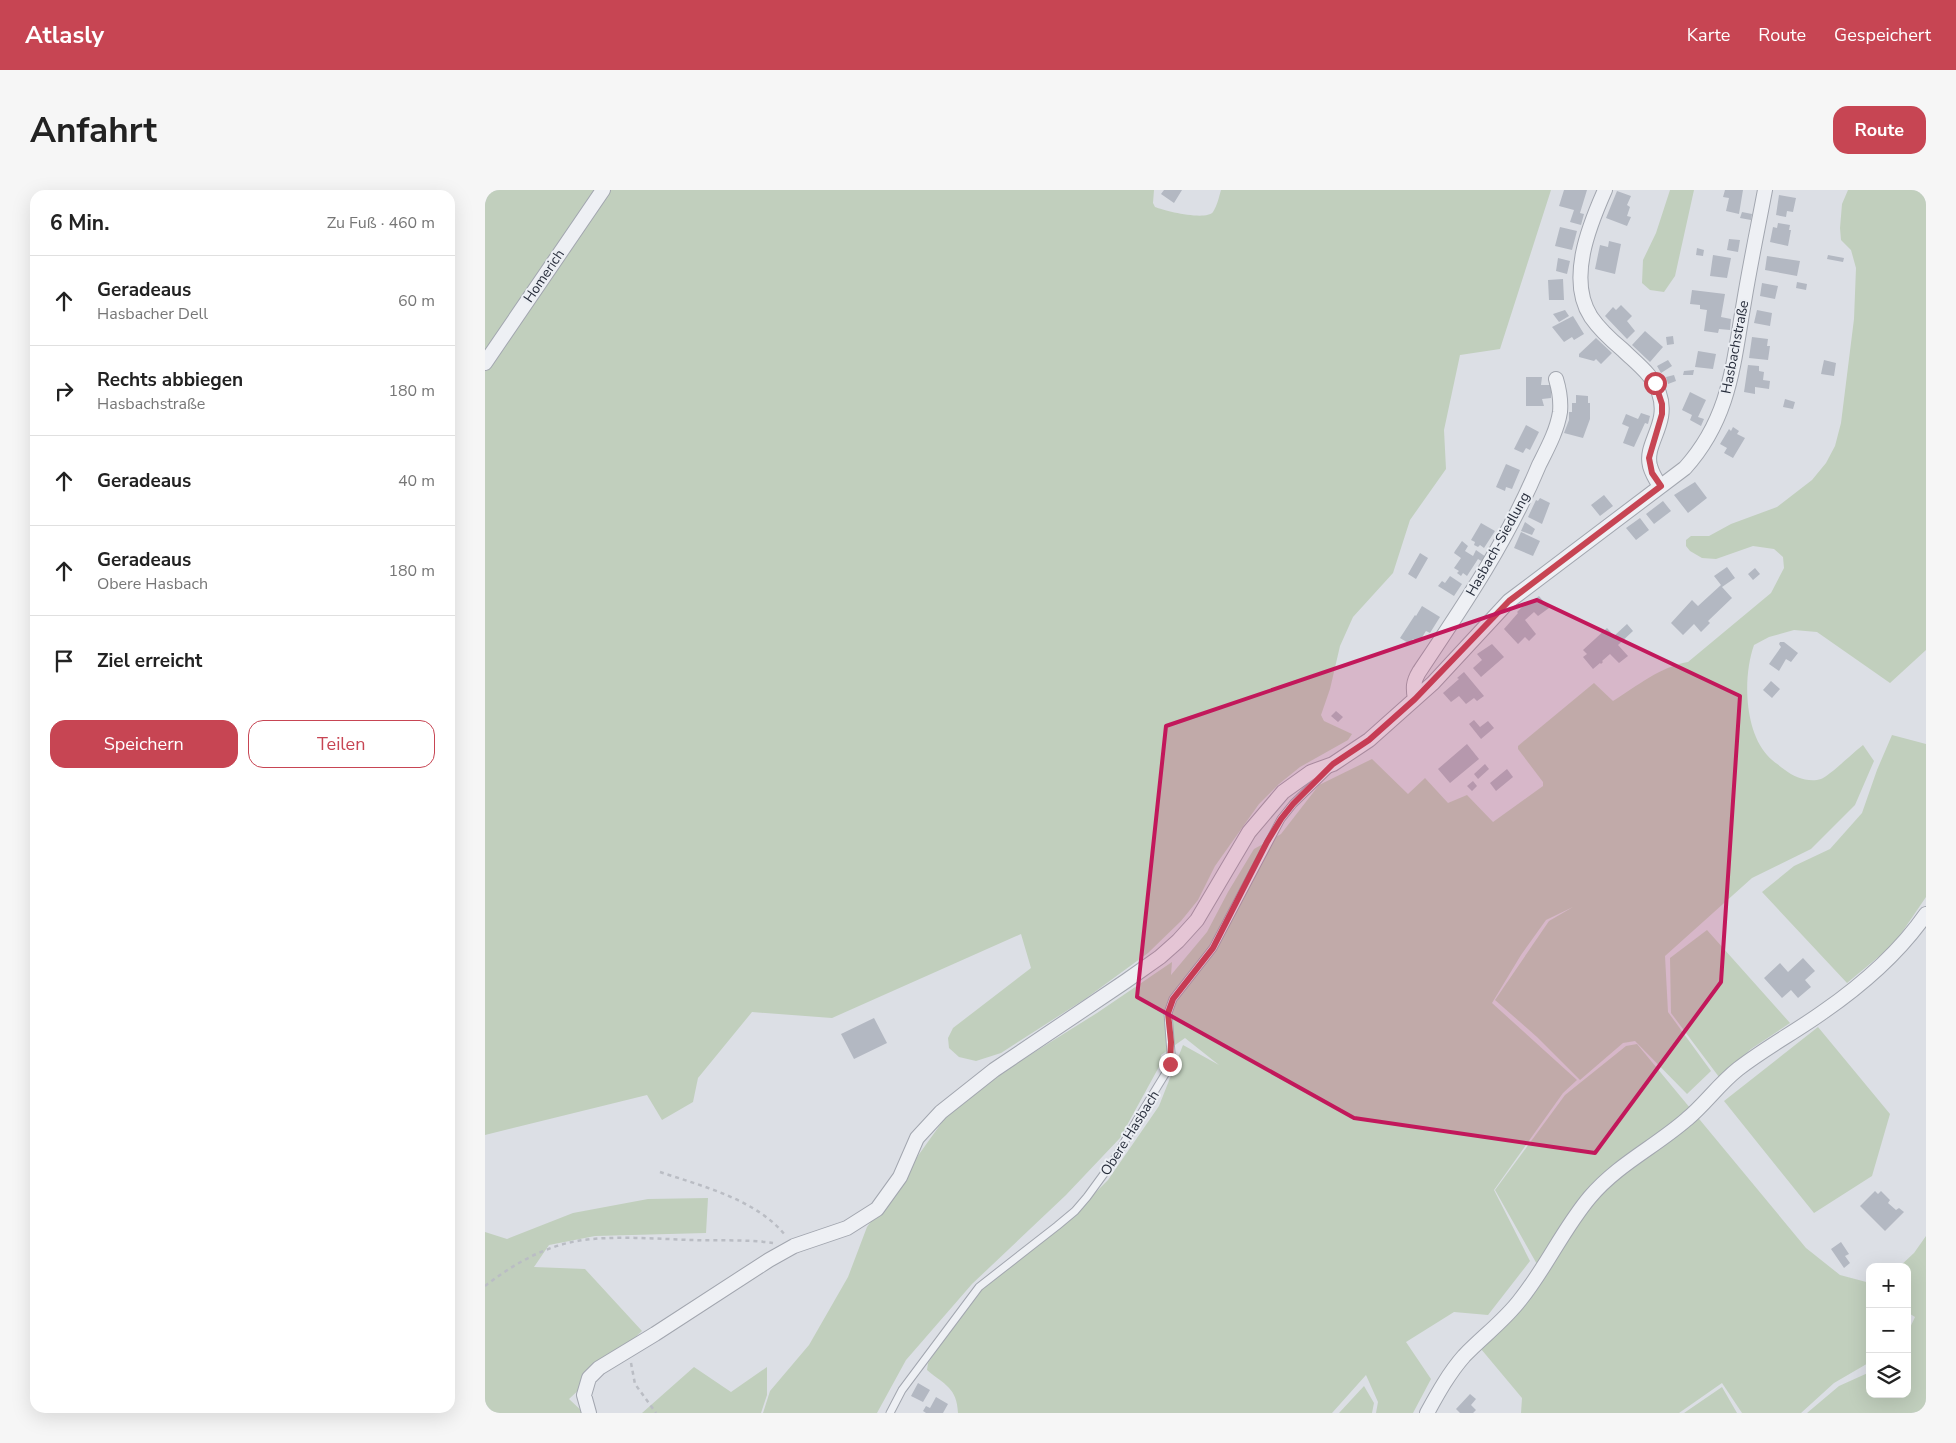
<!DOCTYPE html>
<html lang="de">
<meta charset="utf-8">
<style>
:root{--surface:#fff;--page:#f6f6f6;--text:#222;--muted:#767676;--line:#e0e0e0;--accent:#c74553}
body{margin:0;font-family:"Nunito Sans",sans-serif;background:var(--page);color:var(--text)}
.controls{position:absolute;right:15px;bottom:15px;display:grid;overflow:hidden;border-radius:10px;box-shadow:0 5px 20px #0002}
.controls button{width:45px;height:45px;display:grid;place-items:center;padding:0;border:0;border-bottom:1px solid var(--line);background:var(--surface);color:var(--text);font:25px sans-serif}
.stop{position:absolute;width:15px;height:15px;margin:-11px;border:4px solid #c74553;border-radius:50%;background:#fff}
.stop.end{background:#c74553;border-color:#fff;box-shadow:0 1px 5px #0008}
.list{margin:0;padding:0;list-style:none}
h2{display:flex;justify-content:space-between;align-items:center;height:65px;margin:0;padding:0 20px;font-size:21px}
h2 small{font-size:16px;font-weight:400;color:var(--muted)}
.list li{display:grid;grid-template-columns:32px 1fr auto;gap:15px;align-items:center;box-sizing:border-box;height:90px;padding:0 20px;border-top:1px solid var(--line)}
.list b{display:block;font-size:19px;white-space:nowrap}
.list p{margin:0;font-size:16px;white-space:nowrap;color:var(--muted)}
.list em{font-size:16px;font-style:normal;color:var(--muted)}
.actions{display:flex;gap:10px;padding:15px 20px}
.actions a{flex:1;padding:11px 0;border:1px solid var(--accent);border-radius:15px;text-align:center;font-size:18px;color:var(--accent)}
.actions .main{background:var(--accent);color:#fff}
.icon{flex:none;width:28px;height:28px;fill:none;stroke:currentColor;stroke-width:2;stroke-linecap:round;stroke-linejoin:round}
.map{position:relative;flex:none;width:1441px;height:1223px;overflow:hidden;border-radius:15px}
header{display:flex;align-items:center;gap:30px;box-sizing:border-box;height:70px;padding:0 25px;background:var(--accent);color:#fff}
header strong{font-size:24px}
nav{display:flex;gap:28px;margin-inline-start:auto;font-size:18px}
.intro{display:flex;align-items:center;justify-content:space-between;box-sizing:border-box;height:120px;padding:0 30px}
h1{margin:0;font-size:35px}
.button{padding:12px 22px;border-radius:15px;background:var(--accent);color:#fff;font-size:18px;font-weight:700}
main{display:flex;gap:30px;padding:0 30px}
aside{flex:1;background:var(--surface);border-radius:15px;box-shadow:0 5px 20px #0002}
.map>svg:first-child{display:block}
.green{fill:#c1cfbd}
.building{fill:#b3b8c2}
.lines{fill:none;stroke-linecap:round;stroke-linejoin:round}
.lane-casing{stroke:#a2a6af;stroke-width:9}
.street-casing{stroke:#a2a6af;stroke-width:16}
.path{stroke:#babdc4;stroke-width:2.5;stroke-dasharray:4 4;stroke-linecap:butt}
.lane{stroke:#eef0f4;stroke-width:7}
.street{stroke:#eef0f4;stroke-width:14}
.route{stroke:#c74553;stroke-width:6}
.marked{fill:#c2185b;fill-opacity:0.2;stroke:#c2185b;stroke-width:4;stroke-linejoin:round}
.labels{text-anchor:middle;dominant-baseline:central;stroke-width:4;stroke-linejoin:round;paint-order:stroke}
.street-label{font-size:14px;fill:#272d3b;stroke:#ebeef3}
</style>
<header>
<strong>Atlasly</strong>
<nav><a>Karte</a><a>Route</a><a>Gespeichert</a></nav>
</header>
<div class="intro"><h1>Anfahrt</h1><a class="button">Route</a></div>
<main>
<aside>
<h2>6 Min.<small>Zu Fuß · 460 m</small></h2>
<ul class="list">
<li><svg class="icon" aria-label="ahead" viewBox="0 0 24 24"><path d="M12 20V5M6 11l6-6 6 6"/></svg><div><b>Geradeaus</b><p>Hasbacher Dell</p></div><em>60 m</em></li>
<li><svg class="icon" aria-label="right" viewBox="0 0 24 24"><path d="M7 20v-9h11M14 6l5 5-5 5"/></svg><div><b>Rechts abbiegen</b><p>Hasbachstraße</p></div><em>180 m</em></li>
<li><svg class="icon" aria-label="ahead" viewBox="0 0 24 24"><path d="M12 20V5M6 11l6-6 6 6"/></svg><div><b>Geradeaus</b></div><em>40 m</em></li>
<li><svg class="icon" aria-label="ahead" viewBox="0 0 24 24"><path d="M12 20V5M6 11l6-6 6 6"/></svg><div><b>Geradeaus</b><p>Obere Hasbach</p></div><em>180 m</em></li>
<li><svg class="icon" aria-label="arrive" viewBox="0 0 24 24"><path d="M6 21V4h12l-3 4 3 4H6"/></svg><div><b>Ziel erreicht</b></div></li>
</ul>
<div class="actions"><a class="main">Speichern</a><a>Teilen</a></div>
</aside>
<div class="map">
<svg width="1441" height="1223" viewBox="0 0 1441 1223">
<rect width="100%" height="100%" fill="#dcdfe5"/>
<!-- green -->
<path class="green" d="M 5,0 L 669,0 L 668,13 L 670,17 C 680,21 721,31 728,22 C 732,16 734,7 736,0 L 1066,0 L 1015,159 L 975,165 L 959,240 L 961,279 L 925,330 L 908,383 L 868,427 L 855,456 L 845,499 L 836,525 L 839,531 L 867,544 L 863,550 L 815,577 L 794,594 L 774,614 L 730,676 L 713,710 L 696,731 L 663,763 L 600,809 L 516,863 L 491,871 L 474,867 L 464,858 L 463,848 L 468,838 L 546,778 L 536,744 L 347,828 L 267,822 L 213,888 L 208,912 L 177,930 L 162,905 L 0,945 L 0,13 Z
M 1185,0 L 1209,0 L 1190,86 L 1179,102 L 1165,100 L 1157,93 L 1158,70 L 1171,43 Z
M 1363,0 L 1441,0 L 1441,460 L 1405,493 L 1332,442 L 1309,440 L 1284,447 L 1269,455 C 1258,486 1259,539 1282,565 C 1287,571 1294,575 1300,580 C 1309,587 1324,593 1336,589 C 1343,587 1370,561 1378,555 L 1389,571 L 1370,615 L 1326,659 L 1267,688 L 1180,766 L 1183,822 L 1226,881 L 1202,904 L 1150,851 L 1138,853 L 1095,890 L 1052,847 L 1010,810 L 1064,731 L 1088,717 L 1061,730 L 1036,765 L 1007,813 L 1092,890 L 1078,903 L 1009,1000 L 1045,1071 L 1003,1125 L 969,1122 L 921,1152 L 946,1189 L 928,1223 L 891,1223 L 893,1212 L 881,1185 L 847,1223 L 473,1223 C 472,1198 460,1195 442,1180 L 443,1173 L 493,1101 L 575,1038 L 623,990 L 674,916 L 698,855 L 734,875 L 700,848 L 676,865 L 675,875 L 635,948 L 581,1005 L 487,1094 L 421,1170 L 392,1223 L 278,1223 L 285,1201 L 324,1155 L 363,1087 L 382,1037 L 465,921 L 532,873 L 612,823 L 687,772 L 686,785 L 722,742 L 743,702 L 769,659 L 796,644 L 834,595 L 887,569 L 923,604 L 940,588 L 963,613 L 982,605 L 1008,632 L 1058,596 L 1058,592 L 1033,559 L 1033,556 L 1109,493 L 1128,511 C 1152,496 1175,477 1203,472 L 1286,403 L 1299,378 L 1298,367 L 1289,359 L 1268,356 L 1231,369 L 1217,368 L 1205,361 L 1201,356 L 1201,350 L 1206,346 L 1224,346 L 1246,334 L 1292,317 L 1327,290 L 1341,273 L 1350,256 L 1356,233 L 1369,129 L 1371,78 L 1366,60 L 1356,50 L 1355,38 L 1357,14 Z
M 1407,545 L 1441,554 L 1441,707 L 1409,754 L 1362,793 L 1277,702 L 1309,676 L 1345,659 L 1377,623 L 1392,580 Z
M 1222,740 L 1305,833 L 1266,859 L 1234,887 L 1186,823 L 1185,768 Z
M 1333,837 L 1405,924 L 1387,986 L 1329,1023 L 1239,911 Z
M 1152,854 L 1321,1058 L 1355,1085 L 1385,1093 L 1385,1172 L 1349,1193 L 1316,1223 L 1257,1223 L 1237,1193 L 1194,1223 L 1036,1223 L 1037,1208 L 996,1159 L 1040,1108 L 1057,1083 L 1010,1000 L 1080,905 L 1141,856 Z
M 223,1008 L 221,1043 L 110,1046 L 64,1055 L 49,1077 L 100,1079 L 157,1141 L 84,1209 L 99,1223 L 0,1223 L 0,1042 L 22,1049 L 88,1023 L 163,1009 Z
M 1441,1046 L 1441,1223 L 1322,1223 L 1354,1196 L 1385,1182 L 1385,1204 L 1422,1204 L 1422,1144 L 1430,1127 L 1422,1122 L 1422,1077 L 1414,1077 L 1429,1063 Z
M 209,1177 L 246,1202 L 282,1177 L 282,1205 L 276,1223 L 157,1223 Z
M 879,1196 L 889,1213 L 887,1223 L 854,1223 Z
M 1237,1197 L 1252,1223 L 1199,1223 Z"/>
<!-- building -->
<path class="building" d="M 679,0 L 697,0 L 689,13 L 676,4 Z
M 1079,0 L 1102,0 L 1095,23 L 1099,24 L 1096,35 L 1085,32 L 1089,20 L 1074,16 Z
M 1240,0 L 1258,0 L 1254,24 L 1241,21 L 1244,8 L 1238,7 Z
M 1132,1 L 1146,6 L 1142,15 L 1145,17 L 1142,26 L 1146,27 L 1142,36 L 1121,28 Z
M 1294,5 L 1311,8 L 1308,22 L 1302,21 L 1301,27 L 1291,25 Z
M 1257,22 L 1267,24 L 1266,30 L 1255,28 Z
M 1293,33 L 1305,35 L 1304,40 L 1306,40 L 1303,56 L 1285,52 L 1288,37 L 1292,38 Z
M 1075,37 L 1092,41 L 1087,60 L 1070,56 Z
M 1244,49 L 1255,50 L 1253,62 L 1242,60 Z
M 1124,51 L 1136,54 L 1130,84 L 1110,79 L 1115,55 L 1123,57 Z
M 1212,58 L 1219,60 L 1218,66 L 1211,65 Z
M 1228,65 L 1246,68 L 1242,88 L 1225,86 Z
M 1343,65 L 1359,68 L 1358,72 L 1342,69 Z
M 1282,66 L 1315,71 L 1312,86 L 1280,80 Z
M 1073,68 L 1085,71 L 1082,84 L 1071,81 Z
M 1078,89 L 1079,110 L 1064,110 L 1063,90 Z
M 1312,92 L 1322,94 L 1321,100 L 1311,98 Z
M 1277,93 L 1293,96 L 1290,109 L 1275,106 Z
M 1207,100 L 1240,104 L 1236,127 L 1246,129 L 1245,140 L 1234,139 L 1233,143 L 1219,141 L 1222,120 L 1215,119 L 1215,115 L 1205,114 Z
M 1136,115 L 1147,126 L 1142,131 L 1150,141 L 1142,149 L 1120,126 L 1128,117 L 1131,120 Z
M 1080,120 L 1084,126 L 1074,132 L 1068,124 Z
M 1272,120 L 1287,123 L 1285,136 L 1269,133 Z
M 1088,126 L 1099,144 L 1089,150 L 1087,147 L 1079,152 L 1067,137 Z
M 1160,141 L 1178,157 L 1165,172 L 1147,155 Z
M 1188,146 L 1189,154 L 1182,155 L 1181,147 Z
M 1267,147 L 1283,149 L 1282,156 L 1285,156 L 1283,170 L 1264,168 Z
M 1111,148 L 1127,163 L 1116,174 L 1111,169 L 1109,171 L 1094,167 L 1094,164 Z
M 1213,161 L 1231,164 L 1228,179 L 1210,177 Z
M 1183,170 L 1187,176 L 1176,183 L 1172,176 Z
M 1339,170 L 1351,173 L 1349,186 L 1336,184 Z
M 1263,175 L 1274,176 L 1274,181 L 1279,182 L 1278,190 L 1285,191 L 1284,199 L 1270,197 L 1270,204 L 1259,202 Z
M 1209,180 L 1208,185 L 1198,185 L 1199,181 Z
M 1189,185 L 1191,191 L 1183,194 L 1181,187 Z
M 1041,187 L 1057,187 L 1056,195 L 1066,195 L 1066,208 L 1057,209 L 1059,216 L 1041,216 Z
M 1205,202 L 1221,210 L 1213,227 L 1219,229 L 1216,236 L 1205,230 L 1207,225 L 1197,220 Z
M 1091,205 L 1103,206 L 1103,213 L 1105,213 L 1105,229 L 1098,248 L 1079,243 L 1084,230 L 1084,222 L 1087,222 L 1087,213 L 1091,213 Z
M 1300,209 L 1310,212 L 1308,219 L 1298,217 Z
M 1156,223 L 1165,226 L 1163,234 L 1160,233 L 1149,257 L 1138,253 L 1144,237 L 1137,234 L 1141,224 L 1153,229 Z
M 1041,235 L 1054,242 L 1045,260 L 1041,258 L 1038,263 L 1029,259 Z
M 1248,237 L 1254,241 L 1252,244 L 1260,248 L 1248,268 L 1239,263 L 1242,258 L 1235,254 L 1244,239 L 1246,241 Z
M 1021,274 L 1035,280 L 1027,299 L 1021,297 L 1020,301 L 1011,297 Z
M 1210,292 L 1222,308 L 1203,323 L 1189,305 Z
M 1119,305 L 1128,316 L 1115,326 L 1106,315 Z
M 1055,308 L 1065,313 L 1057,334 L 1043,327 L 1051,310 L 1053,311 Z
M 1178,311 L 1186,321 L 1169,334 L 1161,324 Z
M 1155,328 L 1164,340 L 1151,350 L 1141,338 Z
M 1040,332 L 1050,339 L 1047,345 L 1036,341 Z
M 996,333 L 1010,341 L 999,358 L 995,355 L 993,357 L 989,355 L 990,352 L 986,350 Z
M 1036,342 L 1055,351 L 1048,366 L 1029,358 Z
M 977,351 L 983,356 L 980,361 L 988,366 L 991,360 L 1001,367 L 998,372 L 993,369 L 982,386 L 978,383 L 976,386 L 972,383 L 974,381 L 969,378 L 976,368 L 969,363 L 970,361 Z
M 935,363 L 943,368 L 931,389 L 923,384 Z
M 1242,377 L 1250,388 L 1237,397 L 1247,408 L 1223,431 L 1225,433 L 1216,442 L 1209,434 L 1198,445 L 1186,433 L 1207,410 L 1213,416 L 1236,395 L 1229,386 Z
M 1270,378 L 1275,384 L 1268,390 L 1263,384 Z
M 965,386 L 977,394 L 969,406 L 953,396 L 957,391 L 960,393 Z
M 1054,406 L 1064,418 L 1053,426 L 1049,422 L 1040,430 L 1051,444 L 1044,451 L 1040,447 L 1033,454 L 1019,439 L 1033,423 L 1032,422 L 1042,412 L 1043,414 Z
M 937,416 L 955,427 L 945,443 L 941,441 L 934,452 L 928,449 L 925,454 L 915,448 L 930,425 L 931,426 Z
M 1142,434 L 1148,441 L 1133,455 L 1143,466 L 1134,473 L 1125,464 L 1117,471 L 1118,472 L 1116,474 L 1115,473 L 1108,479 L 1098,467 L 1102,464 L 1098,460 L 1122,438 L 1129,446 Z
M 1295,452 L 1299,452 L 1313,463 L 1306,472 L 1301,469 L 1294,481 L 1284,474 L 1296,457 L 1294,454 Z
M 1007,454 L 1019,467 L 996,487 L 988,478 L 997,470 L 992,464 Z
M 979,482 L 999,506 L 992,511 L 989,508 L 981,514 L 974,506 L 966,512 L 958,503 L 974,489 L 972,488 Z
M 1286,491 L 1295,499 L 1287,508 L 1278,500 Z
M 851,521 L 858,527 L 853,532 L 846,526 Z
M 989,530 L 995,537 L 1003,531 L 1009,538 L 996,549 L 984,534 Z
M 982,554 L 994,569 L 965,593 L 953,579 Z
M 1000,574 L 1004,579 L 993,589 L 989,584 Z
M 1022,579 L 1028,587 L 1011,601 L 1005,593 Z
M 988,591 L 992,596 L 987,601 L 982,596 Z
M 1318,768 L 1330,781 L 1320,790 L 1326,797 L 1313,808 L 1306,800 L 1297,808 L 1279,788 L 1295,773 L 1303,782 Z
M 389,828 L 402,853 L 369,869 L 356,844 Z
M 1390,1001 L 1393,1004 L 1396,1001 L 1405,1010 L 1403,1013 L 1411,1020 L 1414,1018 L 1419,1022 L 1400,1041 L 1375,1016 Z
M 1356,1052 L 1364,1064 L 1360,1066 L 1365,1073 L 1359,1078 L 1346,1059 Z
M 433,1193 L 445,1200 L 438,1212 L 426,1206 Z
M 985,1204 L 991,1209 L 986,1215 L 991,1220 L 988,1223 L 975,1223 L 971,1219 Z
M 451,1207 L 463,1214 L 458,1223 L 441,1223 L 438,1221 L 441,1216 L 445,1218 Z"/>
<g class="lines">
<defs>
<path id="lane" d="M 405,1223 L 417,1200 L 494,1097 L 572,1036 L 590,1021 L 602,1007 L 629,970 L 652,930 L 682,881 L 686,863 L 683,823 L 688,809 L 728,758 L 796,629 L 808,614 L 843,580"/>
<path id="street" d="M 1120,0 C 1104,36 1082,90 1106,127 C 1115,140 1126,150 1138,160 C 1151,173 1168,185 1174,203 C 1185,234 1159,253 1165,276 C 1167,283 1171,290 1175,296
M 0,173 L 118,0
M 930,509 C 928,498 928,492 934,482 C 979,415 1023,350 1054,275 C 1062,259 1072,241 1075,222 C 1076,211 1074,199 1071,189
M 104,1223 L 99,1205 L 104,1188 L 114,1178 L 170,1144 L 284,1070 L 309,1056 L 362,1038 L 392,1019 L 415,987 L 432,948 L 456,922 L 509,880 L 641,791 L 675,767 L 693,751 L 712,730 L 764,642 L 798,602 L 826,582 L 848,574 L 884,550 L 948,493 L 1024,411 L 1200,278 C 1245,228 1248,175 1259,112 C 1265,75 1273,37 1280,0
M 942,1223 C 953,1203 964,1183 979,1166 C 997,1147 1019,1131 1035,1110 C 1061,1078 1078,1039 1105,1007 C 1133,974 1170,957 1202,929 C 1220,914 1234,894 1253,879 C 1280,858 1310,842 1338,822 C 1377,795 1414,763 1441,724"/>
</defs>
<!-- lane casing -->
<use href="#lane" class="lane-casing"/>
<!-- street casing -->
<use href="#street" class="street-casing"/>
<!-- path -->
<path class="path" d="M 175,982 C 217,996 272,1010 300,1045
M 0,1096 C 27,1075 58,1057 92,1051 C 127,1045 172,1049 207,1050 C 234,1051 262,1049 288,1053
M 146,1173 L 150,1194 L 171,1223"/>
<!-- lane -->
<use href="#lane" class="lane"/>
<!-- street -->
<use href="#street" class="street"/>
</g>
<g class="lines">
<!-- route -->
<path class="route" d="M 685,874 L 686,852 L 683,823 L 688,809 L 728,758 L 782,652 L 796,629 L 808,614 L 848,574 L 884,550 L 930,509 L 1024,411 L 1176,296 L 1167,283 L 1164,268 L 1177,224 L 1177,214 L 1170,193"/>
</g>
<!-- marked area -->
<path class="marked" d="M 1052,410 L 1255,506 L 1236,792 L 1110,963 L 869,928 L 652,807 L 681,536 Z"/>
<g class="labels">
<!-- street labels -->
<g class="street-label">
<text transform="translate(59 86) rotate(-56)">Homerich</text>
<text transform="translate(1250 157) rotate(-79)">Hasbachstraße</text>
<text transform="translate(1013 354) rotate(-61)">Hasbach-Siedlung</text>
<text transform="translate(645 943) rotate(-58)">Obere Hasbach</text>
</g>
</g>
</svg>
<div class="controls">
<button>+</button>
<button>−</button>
<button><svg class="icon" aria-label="layers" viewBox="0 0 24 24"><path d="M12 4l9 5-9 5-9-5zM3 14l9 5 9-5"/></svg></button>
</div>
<div class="stop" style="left:1170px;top:193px"></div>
<div class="stop end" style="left:685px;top:874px"></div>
</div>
</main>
